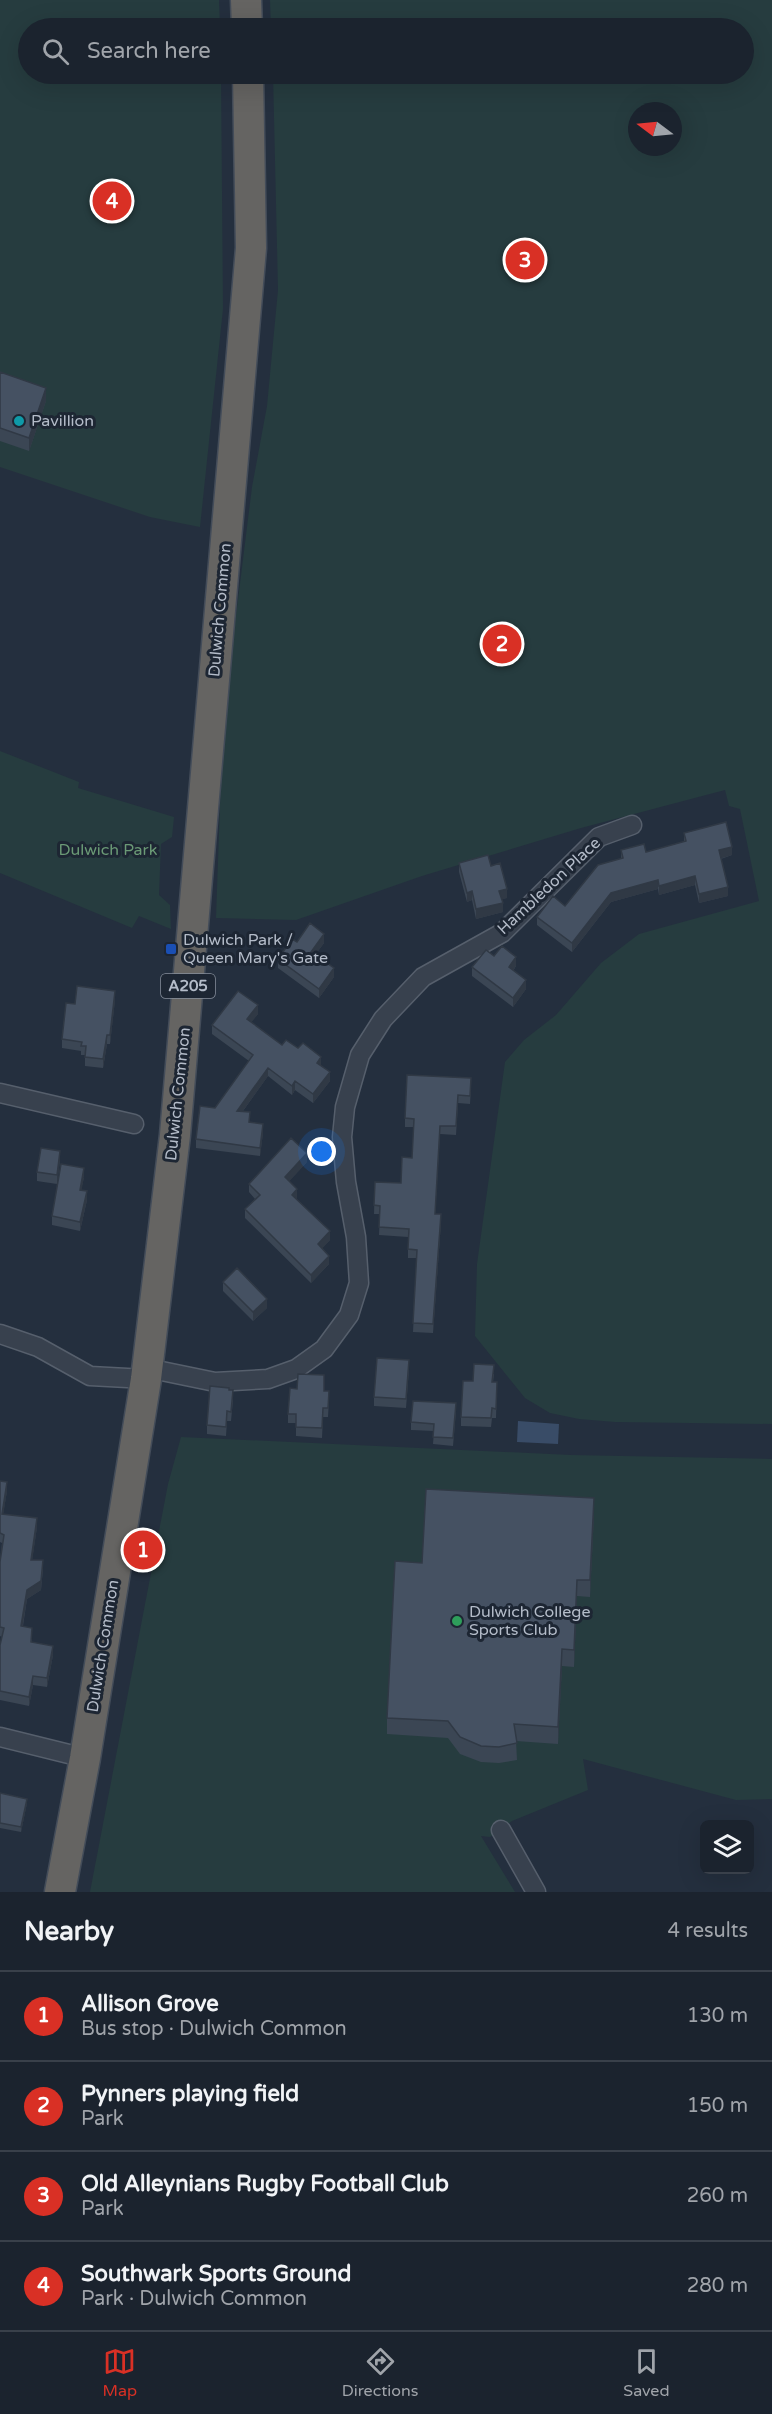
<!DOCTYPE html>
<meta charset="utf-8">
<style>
:root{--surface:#1b232e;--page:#242b36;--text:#f1f3f6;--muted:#a0a4aa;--line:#39404a;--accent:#d93025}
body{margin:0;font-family:"Varela Round",sans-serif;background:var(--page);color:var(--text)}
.controls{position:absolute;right:18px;bottom:18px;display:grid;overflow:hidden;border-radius:9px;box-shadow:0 6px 24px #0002}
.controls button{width:54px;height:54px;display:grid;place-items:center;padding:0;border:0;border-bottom:2px solid var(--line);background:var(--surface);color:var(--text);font:30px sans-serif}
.compass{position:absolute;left:628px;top:102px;width:54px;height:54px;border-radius:50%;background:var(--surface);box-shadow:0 6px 24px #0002;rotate:286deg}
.you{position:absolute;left:322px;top:1152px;width:21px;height:21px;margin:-15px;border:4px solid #fff;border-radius:50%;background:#1a73e8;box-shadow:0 0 0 9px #1a73e833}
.badge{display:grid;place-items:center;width:39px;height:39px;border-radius:50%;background:var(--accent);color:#fff;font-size:20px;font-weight:700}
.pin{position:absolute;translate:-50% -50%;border:3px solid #fff;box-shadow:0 2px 6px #0006}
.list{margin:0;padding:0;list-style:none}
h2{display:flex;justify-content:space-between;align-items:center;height:78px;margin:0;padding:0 24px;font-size:26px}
h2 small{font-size:20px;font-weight:400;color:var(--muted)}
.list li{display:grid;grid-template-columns:39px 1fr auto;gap:18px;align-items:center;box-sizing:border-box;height:90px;padding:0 24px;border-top:2px solid var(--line)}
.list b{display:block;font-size:22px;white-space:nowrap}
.list p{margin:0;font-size:20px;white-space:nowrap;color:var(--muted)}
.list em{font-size:20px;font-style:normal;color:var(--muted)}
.icon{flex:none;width:33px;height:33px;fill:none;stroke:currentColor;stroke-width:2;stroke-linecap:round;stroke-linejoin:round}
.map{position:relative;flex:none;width:772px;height:1892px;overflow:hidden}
.search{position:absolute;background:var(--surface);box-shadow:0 6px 24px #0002;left:18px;right:18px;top:18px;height:66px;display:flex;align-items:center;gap:15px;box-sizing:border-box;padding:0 21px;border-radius:33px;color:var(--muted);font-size:22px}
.sheet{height:438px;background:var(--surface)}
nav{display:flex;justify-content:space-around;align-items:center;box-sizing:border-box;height:84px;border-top:2px solid var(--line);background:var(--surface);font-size:16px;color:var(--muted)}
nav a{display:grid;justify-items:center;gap:3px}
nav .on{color:var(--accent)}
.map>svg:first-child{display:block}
.green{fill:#263c3f;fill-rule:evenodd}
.water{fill:#394c67}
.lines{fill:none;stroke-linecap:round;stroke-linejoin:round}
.minor-casing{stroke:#565f6c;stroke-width:21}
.trunk-casing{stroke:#434c59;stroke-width:33}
.minor{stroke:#38414e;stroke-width:18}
.trunk{stroke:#656462;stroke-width:30}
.wall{fill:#3b4654}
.shaded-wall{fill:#303945}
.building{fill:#455162;stroke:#303945;stroke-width:1.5}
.culture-dot{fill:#0f9aa8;stroke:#1d2633;stroke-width:2}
.transit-dot{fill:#1a4fb4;stroke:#1d2633;stroke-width:2}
.leisure-dot{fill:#2e9e5b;stroke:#1d2633;stroke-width:2}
.labels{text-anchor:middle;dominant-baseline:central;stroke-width:6;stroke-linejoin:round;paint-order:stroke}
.shield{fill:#1d2633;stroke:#878f9c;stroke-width:1.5}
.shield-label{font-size:15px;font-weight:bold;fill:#b4bcc9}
.poi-label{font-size:16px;fill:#b4bcc9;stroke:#1d2633;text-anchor:start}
.street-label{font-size:16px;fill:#b4bcc9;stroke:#1d2633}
.park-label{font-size:16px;fill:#6b9a76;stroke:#1d2633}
</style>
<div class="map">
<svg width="772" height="1892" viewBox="0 0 772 1892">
<rect width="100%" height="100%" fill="#242f3e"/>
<!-- green -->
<path class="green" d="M 0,0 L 219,0 L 220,28 L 28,28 L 28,74 L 221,74 L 223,309 L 200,527 L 150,517 L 0,467 Z
M 270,0 L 772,0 L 772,1424 L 615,1422 L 579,1419 L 550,1413 L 525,1398 L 475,1336 L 477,1264 L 505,1062 L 524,1040 L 556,1015 L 601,963 L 639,934 L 759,901 L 740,809 L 729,806 L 725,790 L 581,828 L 422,876 L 296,920 L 216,918 L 223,720 L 252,487 L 267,406 L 278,290 L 273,74 L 744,74 L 744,28 L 271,28 ZM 637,111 L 673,111 L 673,147 L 637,147 Z
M 0,751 L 79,782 L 78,788 L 174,817 L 172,837 L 161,844 L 159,895 L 170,905 L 171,929 L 139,916 L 132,928 L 0,873 Z
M 181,1437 L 571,1455 L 772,1459 L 772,1799 L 736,1800 L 583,1759 L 588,1790 L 512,1821 L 490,1837 L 481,1836 L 515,1892 L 90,1892 L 168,1484 Z"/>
<!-- water -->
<path class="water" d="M 518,1421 L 559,1424 L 558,1444 L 517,1442 Z"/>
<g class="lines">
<defs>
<path id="minor" d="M 0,1093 L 134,1124
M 0,1334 L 38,1347 L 90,1376 L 146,1379
M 147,1368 L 215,1382 L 268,1379 L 296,1369 L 324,1349 L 349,1315 L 359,1283 L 356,1237 L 346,1182 L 342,1137 L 345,1107 L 360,1055 L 383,1019 L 423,977 L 502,933 L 599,837 L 632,825
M 0,1737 L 85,1758
M 501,1830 L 536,1892"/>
<path id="trunk" d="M 246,0 L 247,28
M 60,1892 L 85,1758 L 146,1379 L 175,1135 L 251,248 L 248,74"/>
</defs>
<!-- minor casing -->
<use href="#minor" class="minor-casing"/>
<!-- trunk casing -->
<use href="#trunk" class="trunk-casing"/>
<!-- minor -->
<use href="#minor" class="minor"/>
<!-- trunk -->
<use href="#trunk" class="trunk"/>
</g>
<!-- wall -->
<path class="wall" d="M 0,372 L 46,401 L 29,451 L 0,441 Z
M 684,833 L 732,855 L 721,859 L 728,896 L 699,903 L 695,885 L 659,895 L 658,889 L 611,902 L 572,952 L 537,925 L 537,917 L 565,906 L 621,858 L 621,850 L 646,852 L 684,842 Z
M 459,863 L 491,866 L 507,898 L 501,899 L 503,912 L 476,919 L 472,900 L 467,902 L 459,872 Z
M 297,942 L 324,943 L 315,955 L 334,977 L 319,998 L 278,968 L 278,959 Z
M 494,956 L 516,966 L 513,971 L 526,989 L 513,1007 L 472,976 L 472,967 Z
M 115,1000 L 110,1044 L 107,1044 L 103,1068 L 85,1066 L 85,1055 L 81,1055 L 81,1051 L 62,1048 L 62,1039 L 75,1004 Z
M 258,1014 L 251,1022 L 282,1045 L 321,1066 L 330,1081 L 313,1103 L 295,1090 L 292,1095 L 268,1076 L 243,1111 L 250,1122 L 263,1133 L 260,1156 L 196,1148 L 196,1139 L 215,1108 L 249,1061 L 212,1034 L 212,1025 Z
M 471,1087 L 470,1104 L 458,1103 L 456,1135 L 440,1134 L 435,1214 L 441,1222 L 433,1333 L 413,1332 L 417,1258 L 408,1258 L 408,1237 L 379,1235 L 380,1214 L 374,1214 L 375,1182 L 401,1183 L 412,1158 L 414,1127 L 405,1127 L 405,1118 Z
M 60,1160 L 57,1184 L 37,1181 L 37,1172 Z
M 307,1162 L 289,1181 L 297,1198 L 296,1199 L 330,1240 L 322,1248 L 329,1264 L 311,1283 L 245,1218 L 245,1209 L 255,1199 L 249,1192 L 249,1184 Z
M 84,1177 L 81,1190 L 87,1200 L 80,1231 L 52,1225 L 52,1216 Z
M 223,1282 L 267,1308 L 253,1321 L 223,1291 Z
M 409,1369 L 406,1408 L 374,1406 L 374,1397 Z
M 494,1374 L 493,1382 L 497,1382 L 496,1418 L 492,1418 L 491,1427 L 461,1426 L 461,1417 L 473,1381 Z
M 229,1390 L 233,1400 L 231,1421 L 227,1421 L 226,1436 L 207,1434 L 207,1425 Z
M 324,1391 L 329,1400 L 328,1417 L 323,1417 L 322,1438 L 296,1436 L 296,1423 L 288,1423 L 288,1414 Z
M 456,1410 L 453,1446 L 433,1444 L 434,1431 L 411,1430 L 411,1422 Z
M 0,1481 L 7,1491 L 3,1514 L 37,1527 L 32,1560 L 43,1569 L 41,1590 L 27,1599 L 23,1626 L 32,1637 L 32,1642 L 53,1655 L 47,1687 L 33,1685 L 29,1706 L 0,1700 L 0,1645 L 2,1637 L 0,1636 L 0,1562 L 2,1543 L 0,1542 Z
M 594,1515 L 590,1597 L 577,1596 L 574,1667 L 562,1666 L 558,1744 L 516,1741 L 517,1760 L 499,1763 L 481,1762 L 460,1754 L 448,1738 L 387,1734 L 387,1718 L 422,1563 Z
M 0,1793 L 27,1803 L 21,1832 L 0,1828 Z"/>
<!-- shaded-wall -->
<path class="shaded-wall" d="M 46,388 L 46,401 L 29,451 L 29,438 Z
M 732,847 L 732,855 L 719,859 L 719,850 Z
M 695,876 L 695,885 L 659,895 L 659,886 Z
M 658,880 L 658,889 L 611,902 L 572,952 L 572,943 L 611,893 Z
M 728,887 L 728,896 L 699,903 L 699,894 Z
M 507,889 L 507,898 L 499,900 L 499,891 Z
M 472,891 L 472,900 L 467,902 L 467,893 Z
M 503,903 L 503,912 L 476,919 L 476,909 Z
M 324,934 L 324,943 L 311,961 L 311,952 Z
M 516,957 L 516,966 L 509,976 L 509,967 Z
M 334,968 L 334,977 L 319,998 L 319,989 Z
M 526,980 L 526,989 L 513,1007 L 513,998 Z
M 115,991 L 115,1000 L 110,1044 L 110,1035 Z
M 258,1005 L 258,1014 L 247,1028 L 247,1019 Z
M 107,1035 L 107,1044 L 103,1068 L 103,1059 Z
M 321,1057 L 321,1066 L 317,1063 Z
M 268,1068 L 268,1076 L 237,1119 L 237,1111 Z
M 330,1072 L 330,1081 L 313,1103 L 313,1094 Z
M 295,1081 L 295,1090 L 292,1095 L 292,1086 Z
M 263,1124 L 263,1133 L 260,1156 L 260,1148 Z
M 60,1151 L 60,1160 L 57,1184 L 57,1175 Z
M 307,1153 L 307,1162 L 285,1186 L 285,1177 Z
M 84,1168 L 84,1177 L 80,1199 L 80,1190 Z
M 297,1189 L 297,1198 L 292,1203 L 292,1195 Z
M 87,1191 L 87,1200 L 80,1231 L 80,1222 Z
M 441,1214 L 441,1222 L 433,1333 L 433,1324 Z
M 330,1231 L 330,1240 L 318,1253 L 318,1244 Z
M 329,1256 L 329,1264 L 311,1283 L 311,1275 Z
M 267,1299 L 267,1308 L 253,1321 L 253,1312 Z
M 7,1482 L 7,1491 L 2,1523 L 2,1514 Z
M 594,1498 L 594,1515 L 590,1597 L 590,1580 Z
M 37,1518 L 37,1527 L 31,1569 L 31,1560 Z
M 43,1560 L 41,1590 L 27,1599 L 21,1635 L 21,1626 L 27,1590 Z
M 577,1580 L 577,1596 L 574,1667 L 574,1650 Z
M 53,1646 L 53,1655 L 47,1687 L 47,1678 Z
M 562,1649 L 562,1666 L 558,1744 L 558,1727 Z
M 33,1676 L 33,1685 L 29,1706 L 29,1697 Z
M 27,1799 L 27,1803 L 21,1832 L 21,1827 Z"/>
<!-- building -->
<path class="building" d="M 0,372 L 46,388 L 29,438 L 0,428 Z
M 726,822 L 732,847 L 719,850 L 728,887 L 699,894 L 695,876 L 659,886 L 658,880 L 611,893 L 572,943 L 537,917 L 553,896 L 565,906 L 598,865 L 623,858 L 621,850 L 644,844 L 646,852 L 686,841 L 684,833 Z
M 488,855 L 491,866 L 500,863 L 507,889 L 499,891 L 503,903 L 476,909 L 472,891 L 467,893 L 459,863 Z
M 310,923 L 324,934 L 311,952 L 334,968 L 319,989 L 278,959 L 292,939 L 297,942 Z
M 502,946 L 516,957 L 509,967 L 526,980 L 513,998 L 472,967 L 486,950 L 494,956 Z
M 77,986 L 115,991 L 110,1035 L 107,1035 L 103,1059 L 85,1057 L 86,1046 L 81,1046 L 82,1042 L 62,1039 L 66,1003 L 75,1004 Z
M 238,991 L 258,1005 L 247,1019 L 282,1045 L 286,1040 L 298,1048 L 303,1043 L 321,1057 L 317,1063 L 330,1072 L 313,1094 L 295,1081 L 292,1086 L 268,1068 L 237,1111 L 250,1112 L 249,1122 L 263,1124 L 260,1148 L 196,1139 L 200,1106 L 215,1108 L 253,1055 L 212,1025 Z
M 407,1075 L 471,1078 L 470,1096 L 458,1095 L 456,1126 L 440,1126 L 435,1214 L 441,1214 L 433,1324 L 413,1323 L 417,1250 L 408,1249 L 409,1229 L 379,1227 L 380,1206 L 374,1205 L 375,1182 L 401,1183 L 402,1157 L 412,1158 L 414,1119 L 405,1118 Z
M 291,1138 L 307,1153 L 285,1177 L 297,1189 L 292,1195 L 330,1231 L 318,1244 L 329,1256 L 311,1275 L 245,1209 L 260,1195 L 249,1184 Z
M 41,1148 L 60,1151 L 57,1175 L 37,1172 Z
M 61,1164 L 84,1168 L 80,1190 L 87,1191 L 80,1222 L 52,1216 Z
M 237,1268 L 267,1299 L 253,1312 L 223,1282 Z
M 377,1358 L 409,1360 L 406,1399 L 374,1397 Z
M 474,1364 L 494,1365 L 492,1382 L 497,1382 L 496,1409 L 492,1408 L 491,1418 L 461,1417 L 463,1381 L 473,1381 Z
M 298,1374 L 324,1375 L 324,1391 L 329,1391 L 328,1408 L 323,1408 L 322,1428 L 296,1427 L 296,1414 L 288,1414 L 290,1388 L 297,1389 Z
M 210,1386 L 229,1388 L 229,1390 L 233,1390 L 231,1412 L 227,1411 L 226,1427 L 207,1425 Z
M 413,1401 L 456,1403 L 453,1438 L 433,1437 L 434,1424 L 411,1422 Z
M 0,1481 L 7,1482 L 2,1514 L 37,1518 L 31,1560 L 43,1560 L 41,1581 L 27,1590 L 21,1626 L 32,1628 L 31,1642 L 53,1646 L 47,1678 L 33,1676 L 29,1697 L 0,1691 L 0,1645 L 4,1628 L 0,1627 L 0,1562 L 4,1535 L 0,1533 Z
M 426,1489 L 594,1498 L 590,1580 L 577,1580 L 574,1650 L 562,1649 L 558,1727 L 514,1724 L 517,1743 L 499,1747 L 481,1746 L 460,1737 L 448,1721 L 387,1718 L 395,1561 L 422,1563 Z
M 0,1793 L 27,1799 L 21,1827 L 0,1823 Z"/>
<!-- markers -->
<circle class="culture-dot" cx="19" cy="421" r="6"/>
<rect class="transit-dot" x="165" y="943" width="12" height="12" rx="3"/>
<circle class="leisure-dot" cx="457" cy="1621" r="6"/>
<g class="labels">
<!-- shield labels -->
<rect class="shield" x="161" y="974" width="54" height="24" rx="4.5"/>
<g class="shield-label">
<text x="188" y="986">A205</text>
</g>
<!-- poi labels -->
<g class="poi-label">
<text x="31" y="421">Pavillion</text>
<text x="183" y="940">Dulwich Park /<tspan x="183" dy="18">Queen Mary's Gate</tspan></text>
<text x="469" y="1612">Dulwich College<tspan x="469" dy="18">Sports Club</tspan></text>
</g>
<!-- street labels -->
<g class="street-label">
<text transform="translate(220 610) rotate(-85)">Dulwich Common</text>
<text transform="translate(549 886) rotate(-43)">Hambledon Place</text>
<text transform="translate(178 1094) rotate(-84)">Dulwich Common</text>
<text transform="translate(103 1646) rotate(-81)">Dulwich Common</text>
</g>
<!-- park labels -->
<g class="park-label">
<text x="108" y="850">Dulwich Park</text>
</g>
</g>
</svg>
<div class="controls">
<button><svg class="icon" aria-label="layers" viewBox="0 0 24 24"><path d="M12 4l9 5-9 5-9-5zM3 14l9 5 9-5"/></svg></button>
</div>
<svg class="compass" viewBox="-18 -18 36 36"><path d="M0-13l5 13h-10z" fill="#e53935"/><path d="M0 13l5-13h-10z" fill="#a0a4aa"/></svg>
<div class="you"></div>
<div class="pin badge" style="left:143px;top:1550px">1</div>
<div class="pin badge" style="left:502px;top:644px">2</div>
<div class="pin badge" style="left:525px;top:260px">3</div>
<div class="pin badge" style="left:112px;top:201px">4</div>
<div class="search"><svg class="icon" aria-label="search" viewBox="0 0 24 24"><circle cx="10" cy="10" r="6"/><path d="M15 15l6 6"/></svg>Search here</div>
</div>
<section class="sheet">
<h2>Nearby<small>4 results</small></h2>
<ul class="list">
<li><span class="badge">1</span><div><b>Allison Grove</b><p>Bus stop · Dulwich Common</p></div><em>130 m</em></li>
<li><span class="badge">2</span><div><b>Pynners playing field</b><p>Park</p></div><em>150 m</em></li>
<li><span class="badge">3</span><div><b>Old Alleynians Rugby Football Club</b><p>Park</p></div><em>260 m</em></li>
<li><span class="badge">4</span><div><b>Southwark Sports Ground</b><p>Park · Dulwich Common</p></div><em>280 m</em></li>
</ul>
</section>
<nav>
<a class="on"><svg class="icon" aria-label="map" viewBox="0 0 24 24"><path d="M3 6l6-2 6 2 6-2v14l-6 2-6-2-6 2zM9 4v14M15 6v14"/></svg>Map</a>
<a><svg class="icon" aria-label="directions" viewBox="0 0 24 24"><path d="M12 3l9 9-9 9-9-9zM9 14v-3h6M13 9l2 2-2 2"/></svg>Directions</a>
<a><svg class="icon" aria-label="saved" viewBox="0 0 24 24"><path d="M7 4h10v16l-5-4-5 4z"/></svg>Saved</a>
</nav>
